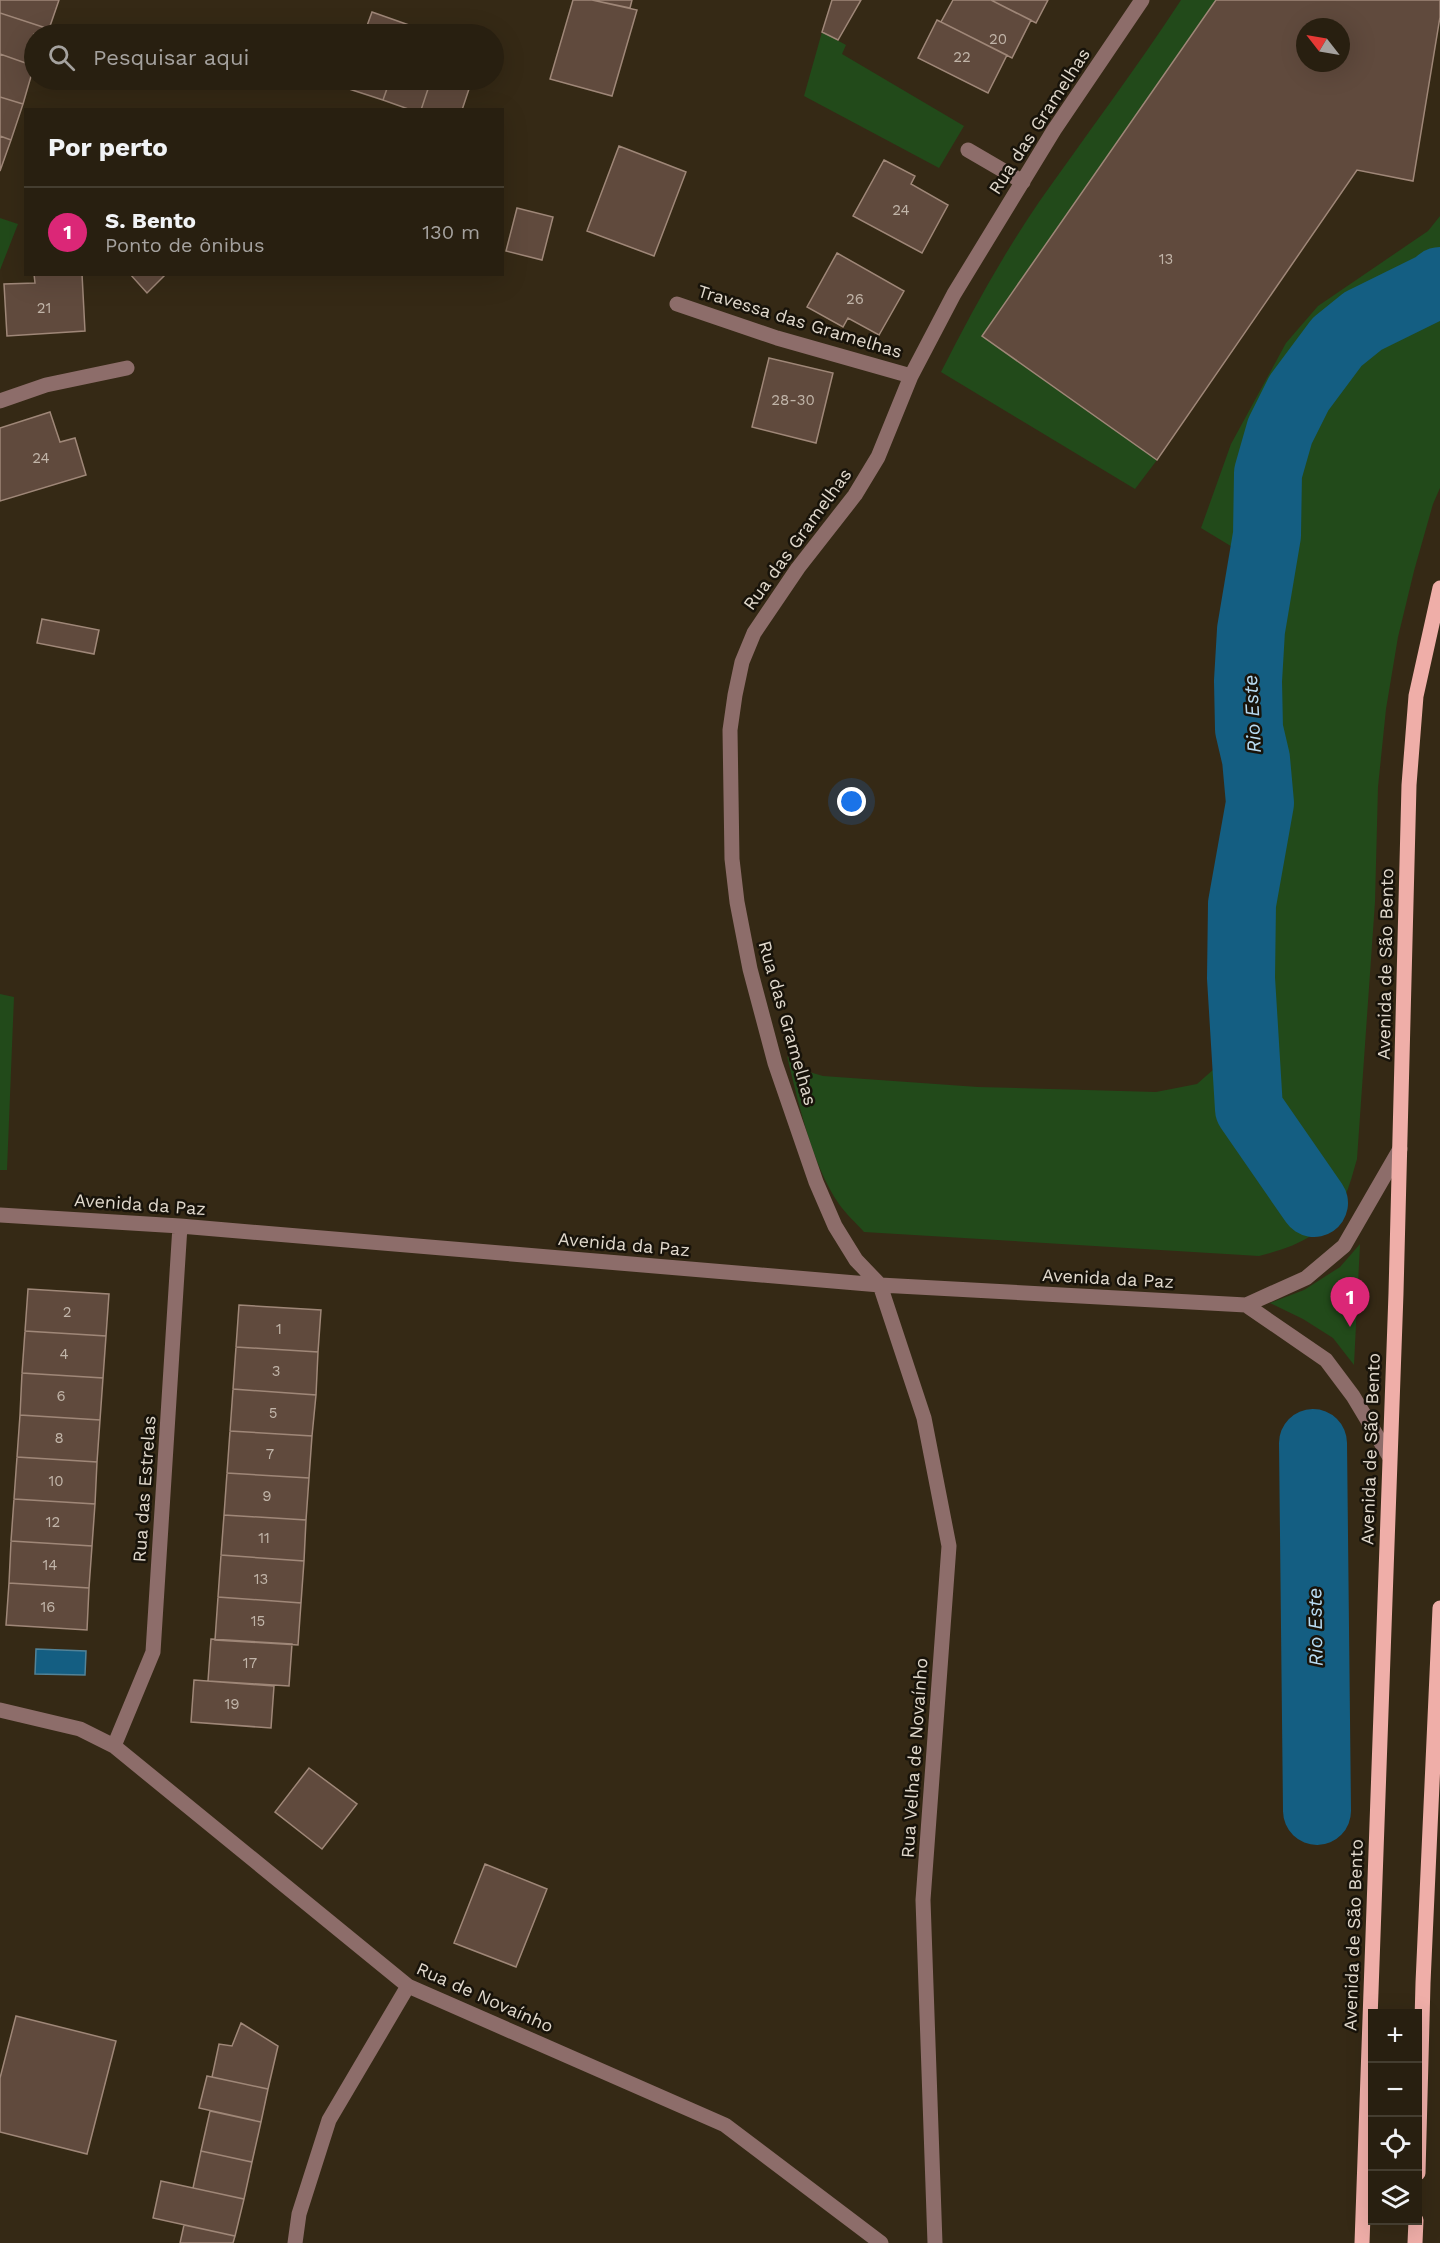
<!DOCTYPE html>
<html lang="pt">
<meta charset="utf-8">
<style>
:root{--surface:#281f10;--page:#342c1e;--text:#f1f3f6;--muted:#a5a29f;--line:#443d30;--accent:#db2777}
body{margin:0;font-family:"Work Sans",sans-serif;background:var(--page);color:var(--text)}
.controls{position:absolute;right:18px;bottom:18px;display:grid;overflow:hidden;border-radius:0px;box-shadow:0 6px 24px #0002}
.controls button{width:54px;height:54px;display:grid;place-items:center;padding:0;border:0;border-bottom:2px solid var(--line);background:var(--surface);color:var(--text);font:30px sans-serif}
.compass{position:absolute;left:1296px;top:18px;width:54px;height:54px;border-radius:50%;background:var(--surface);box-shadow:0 6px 24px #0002;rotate:301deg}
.you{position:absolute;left:852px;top:802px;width:21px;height:21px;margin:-15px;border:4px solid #fff;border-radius:50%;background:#1a73e8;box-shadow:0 0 0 9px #1a73e833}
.badge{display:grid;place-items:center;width:39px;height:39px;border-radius:50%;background:var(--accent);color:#fff;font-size:20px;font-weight:700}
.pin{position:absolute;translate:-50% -50px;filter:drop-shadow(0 2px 3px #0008)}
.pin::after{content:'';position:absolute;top:32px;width:21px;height:18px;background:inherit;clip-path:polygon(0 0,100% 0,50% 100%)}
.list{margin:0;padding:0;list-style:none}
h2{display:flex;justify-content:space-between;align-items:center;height:78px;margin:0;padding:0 24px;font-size:26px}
h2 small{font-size:20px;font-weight:400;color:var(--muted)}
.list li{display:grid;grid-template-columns:39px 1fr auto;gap:18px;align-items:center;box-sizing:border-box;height:90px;padding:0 24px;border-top:2px solid var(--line)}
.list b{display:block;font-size:22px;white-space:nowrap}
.list p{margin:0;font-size:20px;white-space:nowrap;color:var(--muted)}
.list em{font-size:20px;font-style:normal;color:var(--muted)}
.icon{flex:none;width:33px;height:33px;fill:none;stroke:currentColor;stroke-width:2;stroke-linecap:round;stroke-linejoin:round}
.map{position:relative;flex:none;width:1440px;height:2243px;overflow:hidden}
.search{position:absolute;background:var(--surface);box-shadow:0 6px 24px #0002;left:24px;top:24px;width:480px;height:66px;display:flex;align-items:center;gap:15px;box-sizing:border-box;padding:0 21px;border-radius:33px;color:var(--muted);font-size:22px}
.panel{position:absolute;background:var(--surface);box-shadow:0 6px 24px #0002;left:24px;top:108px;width:480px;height:168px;border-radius:0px}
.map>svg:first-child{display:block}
.green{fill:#224a1a}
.water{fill:#145e82;stroke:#528398;stroke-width:1.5}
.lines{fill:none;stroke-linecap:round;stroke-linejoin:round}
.river{stroke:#145e82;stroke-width:68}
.building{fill:#604a3d;stroke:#9f8778;stroke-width:1.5;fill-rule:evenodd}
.minor{stroke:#8d6d6a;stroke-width:15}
.major{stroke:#efaea8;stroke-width:15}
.labels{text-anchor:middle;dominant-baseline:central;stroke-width:5;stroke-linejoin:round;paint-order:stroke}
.number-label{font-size:15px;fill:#c1b5a9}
.street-label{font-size:18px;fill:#e1d9cd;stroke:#18130a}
.water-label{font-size:20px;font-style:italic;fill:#b8dbf2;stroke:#18130a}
</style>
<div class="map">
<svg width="1440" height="2243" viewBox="0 0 1440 2243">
<rect width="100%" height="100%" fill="#352915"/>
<!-- green -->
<path class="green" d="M 1181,0 L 1216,0 L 982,336 L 1157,460 L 1135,489 L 941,372 C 970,315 1002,256 1039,202 C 1086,135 1136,69 1181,0 Z
M 822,32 L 846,45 L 842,54 L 964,126 L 939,168 L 804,96 Z
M 1440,216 L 1440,266 C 1431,275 1421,282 1411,288 C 1392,299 1371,304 1354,317 C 1278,373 1261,464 1245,551 L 1234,548 L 1201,528 L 1231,444 L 1286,343 L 1318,306 L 1428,231 Z
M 0,218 L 18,224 L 0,270 Z
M 1440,294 L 1440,488 L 1433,504 L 1414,571 L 1398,637 L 1386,709 L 1378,787 L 1375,902 L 1357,1159 C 1353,1172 1350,1186 1344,1198 C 1326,1235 1295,1247 1259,1256 L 864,1232 C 856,1223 846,1214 839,1204 C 812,1165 798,1101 787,1056 L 799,1069 L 823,1076 L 978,1087 L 1156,1092 L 1197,1084 L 1214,1069 L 1229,1046 L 1232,1018 L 1252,1018 L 1250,917 L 1270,808 L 1267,756 L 1259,724 L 1258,657 L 1277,538 L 1275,493 L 1283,452 L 1303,402 L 1325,370 L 1359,334 L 1391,314 L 1427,302 Z
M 0,994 L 14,997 L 7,1170 L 0,1170 Z
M 1360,1244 L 1354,1365 L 1333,1338 L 1303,1319 L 1270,1303 L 1304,1290 L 1340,1267 Z"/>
<!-- water -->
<path class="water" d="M 36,1649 L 86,1651 L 85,1675 L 35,1674 Z"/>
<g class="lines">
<!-- river -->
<path class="river" d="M 1314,1203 L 1249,1109 L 1241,978 L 1242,904 L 1260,803 L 1256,759 L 1249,729 L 1248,681 L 1251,630 L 1267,535 L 1268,473 L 1280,431 L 1299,393 L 1337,342 L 1363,321 L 1434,286 L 1440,281
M 1313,1443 L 1317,1811"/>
</g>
<!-- building -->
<path class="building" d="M 0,0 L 59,0 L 49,29 L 0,13 Z
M 573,0 L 592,0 L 637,10 L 612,96 L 550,79 Z
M 592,0 L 632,0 L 630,8 Z
M 832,0 L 861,0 L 838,40 L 822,32 Z
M 953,0 L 991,0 L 1031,20 L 1012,58 L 941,22 Z
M 991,0 L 1048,0 L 1036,23 Z
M 1216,0 L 1440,0 L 1440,17 L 1413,181 L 1357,170 L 1157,460 L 982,336 ZM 1305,27 L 1341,27 L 1341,63 L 1305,63 Z
M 372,12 L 409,25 L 406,34 L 364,34 Z
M 0,13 L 49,29 L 47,34 L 34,34 L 34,66 L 0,54 Z
M 937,20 L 1007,55 L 988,93 L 918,58 Z
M 409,25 L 437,34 L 406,34 Z
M 0,54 L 34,66 L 23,104 L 0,97 Z
M 349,80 L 390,80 L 383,100 L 346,88 Z
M 390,80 L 431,80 L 421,110 L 411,110 L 383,100 Z
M 431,80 L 472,80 L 462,110 L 421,110 Z
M 0,97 L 23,104 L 11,140 L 0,136 Z
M 0,136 L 11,140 L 0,171 Z
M 619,146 L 686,172 L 654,256 L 587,231 Z
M 884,160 L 915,176 L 911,184 L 948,205 L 922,253 L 853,216 Z
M 517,208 L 553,217 L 542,260 L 506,251 Z
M 837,253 L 904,291 L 879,335 L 848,318 L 843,327 L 807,307 Z
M 34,274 L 82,274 L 85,331 L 7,336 L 4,284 L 35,283 Z
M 130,274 L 166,274 L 147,293 Z
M 769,358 L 833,373 L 816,443 L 752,427 Z
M 50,412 L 60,442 L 75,438 L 86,475 L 0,501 L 0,428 Z
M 42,619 L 99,630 L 94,654 L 37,643 Z
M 28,1289 L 109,1294 L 106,1336 L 25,1331 Z
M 239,1305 L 321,1310 L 318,1352 L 236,1347 Z
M 25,1331 L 106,1336 L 103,1378 L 22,1373 Z
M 236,1347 L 318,1352 L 316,1395 L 233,1389 Z
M 22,1373 L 103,1378 L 100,1420 L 20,1415 Z
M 233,1389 L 316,1395 L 312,1436 L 230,1431 Z
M 20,1415 L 100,1420 L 97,1462 L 17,1457 Z
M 230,1431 L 312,1436 L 309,1478 L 227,1473 Z
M 17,1457 L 97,1462 L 95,1504 L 14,1499 Z
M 227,1473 L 309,1478 L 306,1520 L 224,1515 Z
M 14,1499 L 95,1504 L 92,1546 L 11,1541 Z
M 224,1515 L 306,1520 L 304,1561 L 221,1555 Z
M 11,1541 L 92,1546 L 89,1588 L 9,1583 Z
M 221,1555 L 304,1561 L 301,1603 L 218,1597 Z
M 9,1583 L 89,1588 L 87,1630 L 6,1625 Z
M 218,1597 L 301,1603 L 298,1645 L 215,1640 Z
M 211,1639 L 292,1644 L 289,1686 L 208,1681 Z
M 194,1680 L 274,1686 L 271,1728 L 191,1722 Z
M 309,1768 L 357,1804 L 322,1849 L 275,1812 Z
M 485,1864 L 547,1889 L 516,1967 L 454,1943 Z
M 16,2016 L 116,2041 L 87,2154 L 0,2132 L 0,2078 Z
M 241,2023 L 278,2046 L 268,2089 L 212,2077 L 219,2044 L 232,2046 Z
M 207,2076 L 268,2089 L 261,2122 L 199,2108 Z
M 210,2111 L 261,2122 L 252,2162 L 201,2151 Z
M 201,2151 L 252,2162 L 244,2199 L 193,2188 Z
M 161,2181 L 244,2199 L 235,2236 L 153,2218 Z
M 184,2225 L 235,2236 L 233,2243 L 180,2243 Z"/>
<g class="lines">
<!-- minor -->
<path class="minor" d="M 968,150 L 1023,182
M 677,304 L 777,338 L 911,376
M 0,401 L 46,385 L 127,368
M 0,1215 L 180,1226 L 880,1285 L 1246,1305 L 1306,1278 L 1344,1246 L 1400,1149
M 1246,1305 L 1326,1360 L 1353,1396 L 1389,1456
M 0,1710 L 80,1729 L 114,1746 L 408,1986 L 725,2125 L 881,2243
M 114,1746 L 153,1652 L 180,1226
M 295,2243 L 299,2214 L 329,2120 L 408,1986
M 935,2243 L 923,1900 L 949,1546 L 924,1418 L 880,1285 L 856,1260 L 835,1226 L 816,1182 L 775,1063 L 750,969 L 737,902 L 732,859 L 730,730 L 735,695 L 742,662 L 754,633 L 798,568 L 855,495 L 878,457 L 911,376 L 954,294 L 1054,130 L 1142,0"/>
<!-- major -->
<path class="major" d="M 1418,2173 L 1423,1983 L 1440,1608
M 1362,2243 L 1396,1293 L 1409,785 L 1416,696 L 1440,588
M 1415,2243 L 1416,2220"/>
</g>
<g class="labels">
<!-- number labels -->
<g class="number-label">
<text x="998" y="39">20</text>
<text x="962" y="57">22</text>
<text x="901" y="210">24</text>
<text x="1166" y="259">13</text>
<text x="855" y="299">26</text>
<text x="44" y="308">21</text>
<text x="793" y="400">28-30</text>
<text x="41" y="458">24</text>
<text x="67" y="1312">2</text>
<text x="279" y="1329">1</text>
<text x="64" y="1354">4</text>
<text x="276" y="1371">3</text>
<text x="61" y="1396">6</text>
<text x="273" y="1413">5</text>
<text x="59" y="1438">8</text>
<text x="270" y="1454">7</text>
<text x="56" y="1481">10</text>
<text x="267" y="1496">9</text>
<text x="53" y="1522">12</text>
<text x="264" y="1538">11</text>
<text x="50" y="1565">14</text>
<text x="261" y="1579">13</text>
<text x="48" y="1607">16</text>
<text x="258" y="1621">15</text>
<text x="250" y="1663">17</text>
<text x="232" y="1704">19</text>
</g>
<!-- street labels -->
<g class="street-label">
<text transform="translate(1039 121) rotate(-57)">Rua das Gramelhas</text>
<text transform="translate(800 321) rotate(17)">Travessa das Gramelhas</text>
<text transform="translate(797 539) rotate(-54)">Rua das Gramelhas</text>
<text transform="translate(1385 964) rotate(-89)">Avenida de São Bento</text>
<text transform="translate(788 1023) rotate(74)">Rua das Gramelhas</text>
<text transform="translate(140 1204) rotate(4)">Avenida da Paz</text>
<text transform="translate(624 1244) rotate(5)">Avenida da Paz</text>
<text transform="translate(1108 1278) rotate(3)">Avenida da Paz</text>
<text transform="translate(1370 1449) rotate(-88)">Avenida de São Bento</text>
<text transform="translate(144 1489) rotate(-86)">Rua das Estrelas</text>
<text transform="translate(914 1758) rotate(-86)">Rua Velha de Novaínho</text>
<text transform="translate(1353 1935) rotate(-88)">Avenida de São Bento</text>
<text transform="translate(485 1997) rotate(24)">Rua de Novaínho</text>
</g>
<!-- water labels -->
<g class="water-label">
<text transform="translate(1252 714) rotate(-93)">Rio Este</text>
<text transform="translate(1315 1627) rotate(-91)">Rio Este</text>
</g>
</g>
</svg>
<div class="controls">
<button>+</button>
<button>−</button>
<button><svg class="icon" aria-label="locate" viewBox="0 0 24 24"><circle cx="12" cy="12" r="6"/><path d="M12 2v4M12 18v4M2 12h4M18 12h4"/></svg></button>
<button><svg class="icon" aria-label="layers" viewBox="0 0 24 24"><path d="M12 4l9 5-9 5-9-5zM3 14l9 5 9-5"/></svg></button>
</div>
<svg class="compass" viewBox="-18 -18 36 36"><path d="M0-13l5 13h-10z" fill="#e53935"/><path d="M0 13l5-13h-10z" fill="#a5a29f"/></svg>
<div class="you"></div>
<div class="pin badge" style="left:1350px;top:1327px">1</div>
<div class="search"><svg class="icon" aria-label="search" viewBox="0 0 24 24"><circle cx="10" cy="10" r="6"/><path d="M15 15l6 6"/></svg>Pesquisar aqui</div>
<section class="panel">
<h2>Por perto<small></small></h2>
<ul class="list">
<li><span class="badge">1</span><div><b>S. Bento</b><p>Ponto de ônibus</p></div><em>130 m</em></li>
</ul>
</section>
</div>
